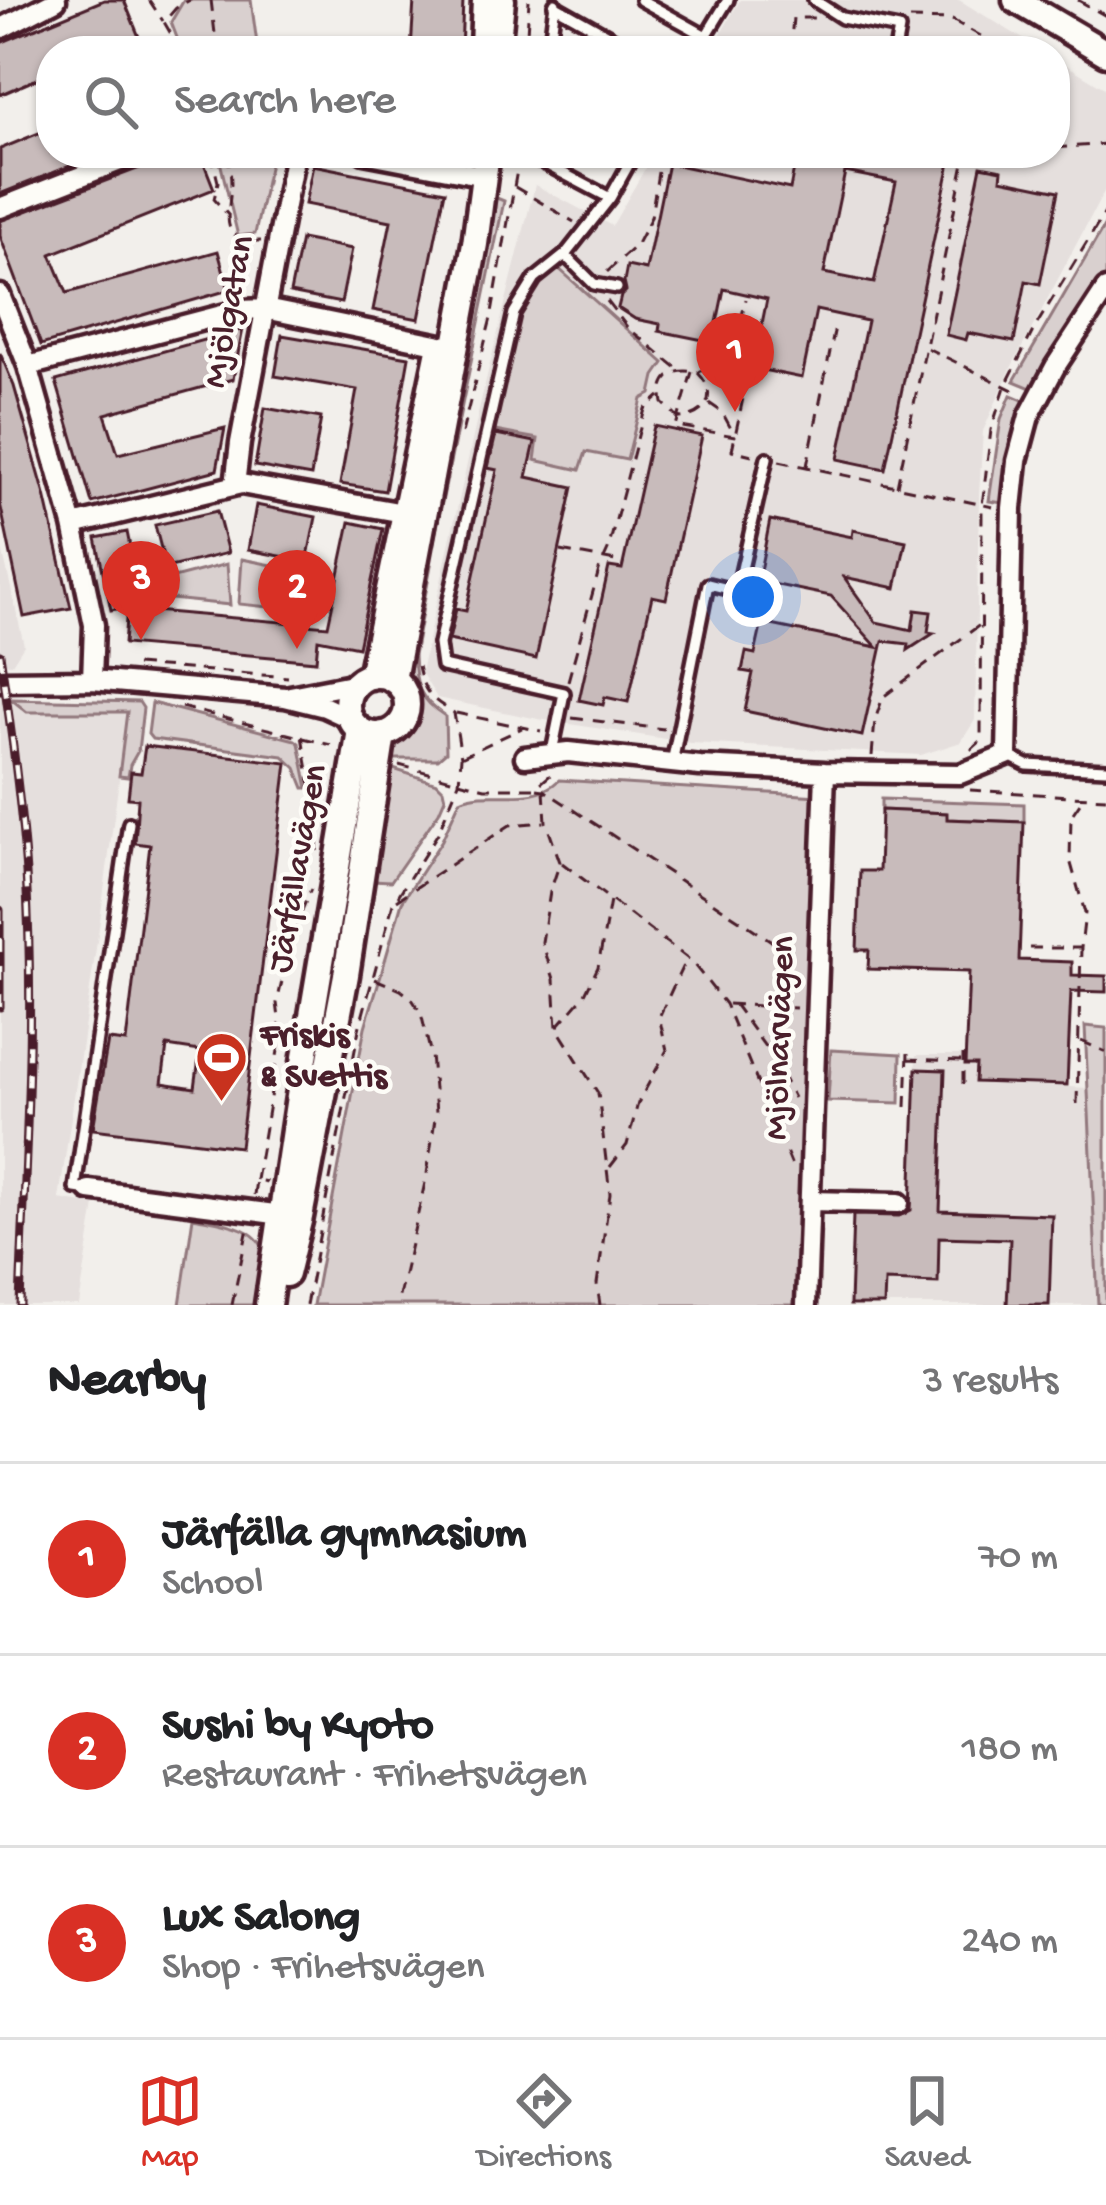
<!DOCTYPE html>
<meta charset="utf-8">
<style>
:root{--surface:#fff;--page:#f2f2f2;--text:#202124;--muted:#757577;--line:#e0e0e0;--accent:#d93025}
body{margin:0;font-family:"Gochi Hand",sans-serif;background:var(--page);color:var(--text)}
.you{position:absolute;left:753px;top:597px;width:42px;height:42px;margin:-30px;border:9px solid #fff;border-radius:50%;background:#1a73e8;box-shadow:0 0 0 18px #1a73e833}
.badge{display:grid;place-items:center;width:78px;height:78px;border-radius:50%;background:var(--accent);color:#fff;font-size:39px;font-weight:700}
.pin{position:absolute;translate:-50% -99px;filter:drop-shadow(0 3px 6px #0008)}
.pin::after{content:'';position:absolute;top:63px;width:42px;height:36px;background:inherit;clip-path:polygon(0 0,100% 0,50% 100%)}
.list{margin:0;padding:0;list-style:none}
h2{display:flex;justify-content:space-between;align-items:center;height:156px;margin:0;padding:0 48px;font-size:51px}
h2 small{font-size:39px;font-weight:400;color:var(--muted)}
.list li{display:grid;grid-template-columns:78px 1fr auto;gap:36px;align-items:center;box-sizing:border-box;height:192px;padding:0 48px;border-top:3px solid var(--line)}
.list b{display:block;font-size:45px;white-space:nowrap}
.list p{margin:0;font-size:39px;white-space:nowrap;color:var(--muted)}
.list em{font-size:39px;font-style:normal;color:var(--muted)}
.icon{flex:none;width:66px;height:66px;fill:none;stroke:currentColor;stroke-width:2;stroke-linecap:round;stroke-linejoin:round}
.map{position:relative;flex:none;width:1106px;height:1305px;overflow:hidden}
.search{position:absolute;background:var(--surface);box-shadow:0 3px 9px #0004;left:36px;right:36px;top:36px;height:132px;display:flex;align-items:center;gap:30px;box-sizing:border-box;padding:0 42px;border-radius:48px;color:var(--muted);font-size:45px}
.sheet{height:732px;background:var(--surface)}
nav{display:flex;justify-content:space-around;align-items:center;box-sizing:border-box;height:168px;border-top:3px solid var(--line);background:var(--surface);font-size:33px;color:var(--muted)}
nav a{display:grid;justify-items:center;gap:6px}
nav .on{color:var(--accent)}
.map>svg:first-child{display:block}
.built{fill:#e5dfdd}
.green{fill:#d9d0cf;stroke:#92787d;stroke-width:3}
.building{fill:#c8bbbb;stroke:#4a1f2b;stroke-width:3;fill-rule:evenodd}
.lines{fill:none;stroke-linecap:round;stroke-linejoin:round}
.service-casing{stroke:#4a1f2b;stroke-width:18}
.minor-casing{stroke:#4a1f2b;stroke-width:27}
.tertiary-casing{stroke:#4a1f2b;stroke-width:33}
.path{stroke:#4a1f2b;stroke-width:3;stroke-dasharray:12 9;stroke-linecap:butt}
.service{stroke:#fdfcf7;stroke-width:9}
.minor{stroke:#fdfcf7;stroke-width:18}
.tertiary{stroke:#fdfcf7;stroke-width:24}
.rail-casing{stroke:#4a1f2b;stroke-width:9}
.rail{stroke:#fdfcf7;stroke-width:4.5;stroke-dasharray:14;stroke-linecap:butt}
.labels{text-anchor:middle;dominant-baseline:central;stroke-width:9;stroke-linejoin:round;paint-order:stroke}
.street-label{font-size:36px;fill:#4a1f2b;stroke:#fdfcf7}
.poi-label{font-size:36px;font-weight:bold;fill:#4a1f2b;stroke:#fdfcf7;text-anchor:start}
</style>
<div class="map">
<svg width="1106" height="1305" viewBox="0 0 1106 1305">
<rect width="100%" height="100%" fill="#f2efeb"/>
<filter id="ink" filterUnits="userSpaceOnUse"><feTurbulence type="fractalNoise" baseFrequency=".00833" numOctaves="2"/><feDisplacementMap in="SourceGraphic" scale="24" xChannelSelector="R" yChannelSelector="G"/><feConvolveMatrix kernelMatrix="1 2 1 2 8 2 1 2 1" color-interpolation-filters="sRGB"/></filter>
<g filter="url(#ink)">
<!-- built -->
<path class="built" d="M 740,0 L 959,0 L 1043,51 L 711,51 Z
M 1055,58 L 1106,89 L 1106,188 L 1011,368 L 983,431 L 979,495 L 975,720 L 961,742 L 921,755 L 691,743 L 538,719 L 437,698 L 421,672 L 483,392 L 535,185 L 612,226 L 654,153 L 1055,153 Z
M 0,540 L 24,645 L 12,664 L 0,663 Z
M 0,698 L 11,699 L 27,712 L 128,712 L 100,921 L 59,1199 L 95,1205 L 79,1305 L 0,1305 Z
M 916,1055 L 965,1055 L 965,1065 L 976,1065 L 976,1082 L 1088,1088 L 1098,1305 L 847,1305 L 853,1208 L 911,1209 Z"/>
<!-- green -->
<path class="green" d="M 184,0 L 251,0 L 258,51 L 182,51 L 171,22 Z
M 218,153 L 272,153 L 255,234 L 238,236 Z
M 487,194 L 504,201 L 433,546 L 421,545 Z
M 1106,223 L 1106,276 L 1033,389 L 1014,381 Z
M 557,267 L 664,363 L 655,376 L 651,394 L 642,399 L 627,460 L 586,452 L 580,470 L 535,460 L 538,439 L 490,430 C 503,375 506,301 557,267 Z
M 1011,395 L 1028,402 L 1013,437 L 1003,503 L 989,501 L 1001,419 Z
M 242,559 L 317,574 L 311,611 L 239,604 Z
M 423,563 L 431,565 L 414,655 C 415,686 419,699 445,716 L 446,752 L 438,759 L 392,759 L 390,768 L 437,783 L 443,789 L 445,798 L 439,812 L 391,881 L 372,880 L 384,808 L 383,769 L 385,757 L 416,722 L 419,705 L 407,660 Z
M 227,564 L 230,605 L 162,598 L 158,582 Z
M 11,699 L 139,702 L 143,708 L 138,751 L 130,765 L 128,777 L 119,776 L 127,712 L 27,712 Z
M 152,703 L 295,740 L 299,743 L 308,788 L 304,788 L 296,768 L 283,756 L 152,739 L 148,734 Z
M 559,780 L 818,796 L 802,1305 L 313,1305 L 365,1027 L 382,971 L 402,902 L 442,840 L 460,800 C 492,786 531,807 559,780 Z
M 881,799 L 1024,804 L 1024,822 L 947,819 L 946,813 L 881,810 Z
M 1085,1026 L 1106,1028 L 1106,1305 L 1098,1305 Z
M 831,1050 L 901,1054 L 900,1103 L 828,1101 Z
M 193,1217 C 217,1222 262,1225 265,1257 C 266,1271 259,1290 257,1305 L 180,1305 Z"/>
<!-- building -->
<path class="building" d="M 104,0 L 124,0 L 139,37 L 104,51 L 51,51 L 51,73 L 0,95 L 0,43 Z
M 414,0 L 463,0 L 461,51 L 411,51 Z
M 51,128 L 51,153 L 103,153 L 0,194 L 0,149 Z
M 153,153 L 200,153 L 214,189 L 51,254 L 67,293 L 218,251 L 229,290 L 41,345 L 0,236 L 0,221 L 145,166 L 151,160 Z
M 797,153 L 952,153 L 885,469 L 838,459 L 867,321 L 816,310 L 802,378 L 753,368 L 767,299 L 724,289 L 713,342 L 659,331 L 660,324 L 635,319 L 618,308 L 621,296 L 626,291 L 624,282 L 627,266 L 646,270 L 668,163 L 790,189 ZM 845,172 L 896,182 L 874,283 L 824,273 Z
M 313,165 L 445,191 L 419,319 L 373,310 L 391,221 L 305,204 Z
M 981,166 L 1002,170 L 1001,179 L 1059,191 L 1040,284 L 1026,281 L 1014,342 L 968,333 L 966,340 L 946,335 Z
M 301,239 L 352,249 L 341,303 L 290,293 Z
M 243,329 L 233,379 L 105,414 L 118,454 L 225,428 L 217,470 L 92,503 L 56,381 Z
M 282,335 L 409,357 L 385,491 L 340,484 L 357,390 L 275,376 Z
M 0,353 L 14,386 L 45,495 L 71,608 L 24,617 L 0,503 Z
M 265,408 L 321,418 L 311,476 L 255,466 Z
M 654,426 L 702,436 L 666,599 L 652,596 L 628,702 L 605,697 L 603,705 L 579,700 L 609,567 L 622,569 Z
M 496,434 L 535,442 L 527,477 L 573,487 L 536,659 L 449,640 L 456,609 L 466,611 L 497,470 L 488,468 Z
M 256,505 L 316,517 L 307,561 L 248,550 Z
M 217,511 L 228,553 L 166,568 L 155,525 Z
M 770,520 L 852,537 L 853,530 L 906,541 L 896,588 L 844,577 L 876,622 L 912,630 L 915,610 L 931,612 L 928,632 L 934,633 L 908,650 L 909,644 L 883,641 L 862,736 L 745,711 L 753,673 L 742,671 L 746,652 L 755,654 L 762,623 L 877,647 L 831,596 L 758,581 Z
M 350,522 L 383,529 L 358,647 L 318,639 L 316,661 L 124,644 L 127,607 L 111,610 L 96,538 L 127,532 L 143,610 L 328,626 Z
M 145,746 L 287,763 L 240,1147 L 93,1129 L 108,1040 L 126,1042 L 150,845 L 135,843 L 138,799 L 128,798 L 131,772 L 141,773 ZM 167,1046 L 200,1051 L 195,1088 L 162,1083 Z
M 881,810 L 947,813 L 947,819 L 1024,822 L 1019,960 L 1072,962 L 1072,975 L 1106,976 L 1106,992 L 1071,991 L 1067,1085 L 975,1082 L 976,1065 L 965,1065 L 969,972 L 868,969 L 869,950 L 857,950 L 860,871 L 879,871 Z
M 916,1069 L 945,1070 L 940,1211 L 1052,1215 L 1049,1305 L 1007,1305 L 1010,1239 L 939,1237 L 938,1283 L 885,1281 L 884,1305 L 850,1305 L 853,1215 L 899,1216 L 911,1210 Z"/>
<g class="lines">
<defs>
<path id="service" d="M 641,0 L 706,36
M 814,0 L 842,18 L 899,29 L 895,51
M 554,5 L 636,51
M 549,51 L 555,3
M 697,51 L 728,0
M 537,153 L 536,159 L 610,198
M 565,255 L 594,284 L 617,288
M 552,752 L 564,693 L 442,666 L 439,644 L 514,313 L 535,279 L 565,255 L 610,198 L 635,153
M 1007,755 L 1027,765 L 1106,769
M 672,763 L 708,584 L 737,591 L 767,458
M 89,1190 L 75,1188 L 129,823"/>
<path id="minor" d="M 0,29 L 56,0
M 364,153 L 484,176
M 0,208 L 140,153
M 0,295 L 28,366 L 73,525 L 94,625 L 92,680
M 28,366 L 241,310 L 265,309 L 451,347
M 235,485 L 240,443 L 295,153
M 73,525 L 241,484 L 415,515
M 0,681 L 92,680 L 285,697 L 325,707 L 351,719
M 290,696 L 357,683
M 525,757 L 568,752 L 700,766 L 825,772 L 960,774 L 1007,755 L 1012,508 L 1017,461 L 1029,416 L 1055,367 L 1106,289
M 89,1190 L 290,1216
M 810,1201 L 899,1203
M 806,1305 L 825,772"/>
<path id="tertiary" d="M 1016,0 L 1106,53
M 483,46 L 485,0
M 497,51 L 502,0
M347 705a30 30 0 1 1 60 0a30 30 0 1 1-60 0Z
M 371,676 L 439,350
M 393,680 L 475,244 L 487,153
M 286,1274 L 300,1217 L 346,975 L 383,734
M 268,1305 L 304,1063 L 360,730"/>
</defs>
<!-- service casing -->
<use href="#service" class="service-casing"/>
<!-- minor casing -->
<use href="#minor" class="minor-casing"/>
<!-- tertiary casing -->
<use href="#tertiary" class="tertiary-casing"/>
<!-- path -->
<path class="path" d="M 149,0 L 163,21
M 211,0 L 216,42 L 221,51
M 1078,0 L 1106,16
M 910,19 L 952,20 L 988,40 L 986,51
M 181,51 L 164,22 L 176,8 L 190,0
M 526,51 L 529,0
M 790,51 L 793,18 L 816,18
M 1055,148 L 1106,144
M 211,153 L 218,182 L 214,199 L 229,216
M 227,153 C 229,163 231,173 231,184 C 230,215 216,242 261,241
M 697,153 L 778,168 L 780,153
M 967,155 L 998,153
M 515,187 L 574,222
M 607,272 L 637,244 L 651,217 L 661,153
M 607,301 L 627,327 L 678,369
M 927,348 L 1021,394
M 731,362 L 746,299
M 692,372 L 676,426 L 735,436 L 722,412 L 709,403
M 698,373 C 719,394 707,417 678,418 L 663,403 C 658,378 674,366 698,373 L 718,359 L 741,364 L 745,389 L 732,450 L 752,455
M 462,433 L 491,318 L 520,153
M 779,461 L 993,507
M 807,466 L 836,322
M 897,486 L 966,153
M 561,551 L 621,562
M 136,665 L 288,677
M 568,681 L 599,570 L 608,550 L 645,409 L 660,396
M 181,707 L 331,745
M 456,713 L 541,731
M 572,718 L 664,729
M 302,736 L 318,827 L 317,851
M 971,750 L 981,741 L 982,506 L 991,430 L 1005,387 L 1034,329 L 1106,211
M 872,756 L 875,720 L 883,697 L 981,624
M 461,757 L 522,728
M 399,765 L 485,788 L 535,788 L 554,772
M 537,789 L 544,790 L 800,960
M 544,790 L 546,822 L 560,862 L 550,892 L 542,942 L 554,979 L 557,1028 L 598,1093 L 610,1194 L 597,1284 L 600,1305
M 970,790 L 1106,798
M 318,826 L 326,794
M 562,863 L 691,961 L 725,1004 L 792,1166
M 397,900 L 510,825 L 544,822
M 1029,948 L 1081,948
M 375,979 L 401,990 L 412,999 L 421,1013 L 431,1055 L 436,1112 L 427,1174 L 397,1305
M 728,1004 L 796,1008
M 734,1004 L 774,1059 L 794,1098
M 558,1026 L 584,996 L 598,967 L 610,901
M 1081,1041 L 1106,1052
M 907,1059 L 963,1061
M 963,1084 L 963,1055
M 1077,1104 L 1081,948 L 1085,913 L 1070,860 L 1071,816 L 1082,800
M 906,1107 L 908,1053
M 610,1167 L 627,1145 L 638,1103 L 667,1050 L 659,1017 L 686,959
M 256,1180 L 281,1033 L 277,1003 L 294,929 L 311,889
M 254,1195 L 256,1180 L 267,1182
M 232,1305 L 248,1228
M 306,1305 L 359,1029 L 393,904 L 438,833 L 459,782 L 461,757 L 454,713 C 430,698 424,694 418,666"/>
<!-- service -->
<use href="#service" class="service"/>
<!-- minor -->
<use href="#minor" class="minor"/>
<!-- tertiary -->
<use href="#tertiary" class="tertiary"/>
<defs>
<path id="rail" d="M 0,654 C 11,727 21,800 26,873 C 35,1017 25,1162 20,1305
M 0,910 L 0,1007"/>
</defs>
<!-- rail casing -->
<use href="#rail" class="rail-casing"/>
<!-- rail -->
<use href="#rail" class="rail"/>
</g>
</g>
<!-- icons -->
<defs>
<symbol id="stadium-pin" viewBox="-11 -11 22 30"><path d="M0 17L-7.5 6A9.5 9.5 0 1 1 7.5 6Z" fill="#c8321e" stroke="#fdfcf7"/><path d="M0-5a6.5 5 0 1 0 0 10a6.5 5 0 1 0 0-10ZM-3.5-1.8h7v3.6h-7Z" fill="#fff"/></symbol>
</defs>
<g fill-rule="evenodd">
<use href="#stadium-pin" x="192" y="1028" width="59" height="81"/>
</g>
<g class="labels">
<!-- street labels -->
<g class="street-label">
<text transform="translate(231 312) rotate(-79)">Mjölgatan</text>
<text transform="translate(300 869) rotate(-80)">Järfällavägen</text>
<text transform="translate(782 1038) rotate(-88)">Mjölnarvägen</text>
</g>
<!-- poi labels -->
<g class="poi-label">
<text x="260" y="1037">Friskis<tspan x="260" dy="41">&amp; Svettis</tspan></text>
</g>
</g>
</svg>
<div class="you"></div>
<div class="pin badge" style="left:735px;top:412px">1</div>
<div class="pin badge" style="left:297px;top:649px">2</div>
<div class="pin badge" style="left:141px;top:640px">3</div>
<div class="search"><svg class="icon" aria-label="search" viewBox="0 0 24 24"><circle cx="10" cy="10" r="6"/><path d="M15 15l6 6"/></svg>Search here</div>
</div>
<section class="sheet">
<h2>Nearby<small>3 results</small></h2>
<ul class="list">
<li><span class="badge">1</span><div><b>Järfälla gymnasium</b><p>School</p></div><em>70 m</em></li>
<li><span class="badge">2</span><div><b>Sushi by Kyoto</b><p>Restaurant · Frihetsvägen</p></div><em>180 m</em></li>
<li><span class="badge">3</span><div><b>Lux Salong</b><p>Shop · Frihetsvägen</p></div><em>240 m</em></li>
</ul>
</section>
<nav>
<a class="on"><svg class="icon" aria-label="map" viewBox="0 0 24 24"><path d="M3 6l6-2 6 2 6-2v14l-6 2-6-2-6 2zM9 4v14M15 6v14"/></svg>Map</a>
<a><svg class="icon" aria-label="directions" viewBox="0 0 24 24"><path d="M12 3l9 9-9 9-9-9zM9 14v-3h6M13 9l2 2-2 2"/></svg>Directions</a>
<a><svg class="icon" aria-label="saved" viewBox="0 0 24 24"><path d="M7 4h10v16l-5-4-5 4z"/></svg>Saved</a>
</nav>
